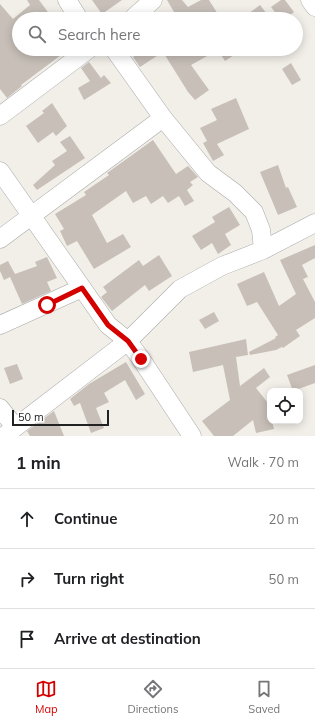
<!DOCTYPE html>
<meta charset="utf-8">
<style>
:root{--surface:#fff;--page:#f6f6f6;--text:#202124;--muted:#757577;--line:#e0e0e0;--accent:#d40000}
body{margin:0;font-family:Mulish,sans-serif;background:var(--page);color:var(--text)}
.controls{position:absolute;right:12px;bottom:12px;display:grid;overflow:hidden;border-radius:8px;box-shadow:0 2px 10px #0003}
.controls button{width:36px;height:36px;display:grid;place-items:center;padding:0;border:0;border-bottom:1px solid var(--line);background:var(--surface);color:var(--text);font:20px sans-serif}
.scale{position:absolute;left:12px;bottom:10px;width:97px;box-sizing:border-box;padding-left:4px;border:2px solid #222;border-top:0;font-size:11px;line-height:14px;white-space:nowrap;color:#222;-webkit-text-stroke:3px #fff;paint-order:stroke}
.stop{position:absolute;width:12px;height:12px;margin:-9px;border:3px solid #d40000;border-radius:50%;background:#fff}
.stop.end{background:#d40000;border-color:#fff;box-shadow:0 1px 4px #0008}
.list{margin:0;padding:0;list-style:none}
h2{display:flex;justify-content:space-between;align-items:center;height:52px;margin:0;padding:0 16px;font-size:17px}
h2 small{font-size:13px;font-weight:400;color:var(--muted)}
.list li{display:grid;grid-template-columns:26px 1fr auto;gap:12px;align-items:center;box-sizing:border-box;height:60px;padding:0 16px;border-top:1px solid var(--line)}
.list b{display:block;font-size:15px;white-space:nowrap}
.list em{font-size:13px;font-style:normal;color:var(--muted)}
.icon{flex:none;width:22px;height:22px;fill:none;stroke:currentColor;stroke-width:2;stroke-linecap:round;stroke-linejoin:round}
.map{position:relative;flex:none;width:315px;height:436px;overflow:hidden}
.search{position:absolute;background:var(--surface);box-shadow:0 2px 10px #0003;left:12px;right:12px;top:12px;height:44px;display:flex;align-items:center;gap:10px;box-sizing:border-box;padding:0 14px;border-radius:22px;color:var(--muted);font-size:15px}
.sheet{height:232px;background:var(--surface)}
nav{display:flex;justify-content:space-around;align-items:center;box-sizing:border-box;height:56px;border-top:1px solid var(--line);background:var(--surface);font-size:11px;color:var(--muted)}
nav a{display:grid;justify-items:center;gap:2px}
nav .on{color:var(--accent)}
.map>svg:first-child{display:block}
.building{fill:#c7bfb8}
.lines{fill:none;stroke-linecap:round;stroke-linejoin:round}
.minor-casing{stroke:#a9a9a9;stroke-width:19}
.minor{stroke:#fff;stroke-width:18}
.route{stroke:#d40000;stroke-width:5}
</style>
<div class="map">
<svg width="315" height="436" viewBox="0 0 315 436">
<rect width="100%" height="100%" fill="#f2efe9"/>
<!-- building -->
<path class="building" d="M 27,0 L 39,0 L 53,19 L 19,19 L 19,49 L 69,49 L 21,85 L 22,86 L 7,98 L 0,89 L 0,4 L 13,19 L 30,5 Z
M 92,0 L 122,0 L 102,14 Z
M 167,0 L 182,0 L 188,7 L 201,0 L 209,0 L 221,19 L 164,19 L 174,12 Z
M 281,0 L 285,0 L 294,12 L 285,19 L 280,19 L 271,7 Z
M 260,5 L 271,19 L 241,19 Z
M 145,49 L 243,49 L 225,61 L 218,50 L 191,65 L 209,90 L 195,100 L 188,92 L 163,52 L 140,67 L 133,57 Z
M 89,62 L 101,78 L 104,75 L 111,83 L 84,100 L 78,88 L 90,81 L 81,68 Z
M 291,63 L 301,80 L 292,85 L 282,69 Z
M 236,98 L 249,129 L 217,144 L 224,155 L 213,161 L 203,143 L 207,141 L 200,128 L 217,120 L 211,109 Z
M 52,103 L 67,126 L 56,136 L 53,132 L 38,143 L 26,126 L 44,113 L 42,111 Z
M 70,136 L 85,158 L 37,190 L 33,185 L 55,165 L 52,161 L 67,151 L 60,142 Z
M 153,140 L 176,174 L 188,166 L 198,177 L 190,182 L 193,185 L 187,190 L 194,201 L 185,206 L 179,196 L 168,203 L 163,196 L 151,204 L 146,196 L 133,203 L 126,191 L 92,215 L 107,243 L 123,234 L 131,247 L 94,269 L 77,241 L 67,246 L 60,231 L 64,229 L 55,214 L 86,195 L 84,192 L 109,175 L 107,173 Z
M 278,165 L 286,188 L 288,187 L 297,207 L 278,215 L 260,172 Z
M 229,207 L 240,225 L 225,234 L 231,245 L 218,254 L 212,243 L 201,250 L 192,236 L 215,222 L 212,217 Z
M 315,245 L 315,258 L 302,265 L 308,277 L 303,279 L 315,302 L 315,318 L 296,330 L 300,336 L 283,348 L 282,347 L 276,350 L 250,355 L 249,352 L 276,338 L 275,337 L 278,335 L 257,302 L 247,306 L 237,284 L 264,272 L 279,306 L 296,294 L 280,260 Z
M 159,255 L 172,276 L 149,291 L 145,285 L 112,311 L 101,297 L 107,292 L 103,287 L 139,260 L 143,266 Z
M 47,257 L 57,278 L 47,282 L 51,291 L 22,304 L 10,277 L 4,280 L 0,271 L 0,265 L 8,261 L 15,274 L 37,266 L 35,262 Z
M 214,312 L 219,321 L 205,329 L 199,320 Z
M 246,339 L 248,355 L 236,357 L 240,386 L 264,368 L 270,377 L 256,388 L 268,403 L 270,421 L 272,421 L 274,429 L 256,433 L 253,420 L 233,436 L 214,436 L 202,421 L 230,400 L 223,365 L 193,372 L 189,352 Z
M 126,362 L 145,394 L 136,400 L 125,380 L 104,393 L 109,402 L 96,408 L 104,428 L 91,433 L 80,403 L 74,406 L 70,399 L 89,384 Z
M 17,364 L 23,379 L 10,384 L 4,368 Z
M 315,365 L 315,383 L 293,391 L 287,375 Z
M 54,411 L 64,436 L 30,436 L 27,431 Z"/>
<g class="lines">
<defs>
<path id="minor" d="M 67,0 L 79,19
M 310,0 L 315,7
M 132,19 L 153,0
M 114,49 L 163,118 L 208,173 L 235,193 L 254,212 L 261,230 L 263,250
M 0,116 L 89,49
M 0,171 L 108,325 L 128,341 L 141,359 L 192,436
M 0,239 L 163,118
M 0,325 L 82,288
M 0,408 L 15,427
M 4,436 L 128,341 L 180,289 L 222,266 L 263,250 L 315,223"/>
</defs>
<!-- minor casing -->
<use href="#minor" class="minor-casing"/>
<!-- minor -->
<use href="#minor" class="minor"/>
</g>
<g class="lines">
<!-- route -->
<path class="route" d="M 47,305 L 82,288 L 108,325 L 128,341 L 141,359"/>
</g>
</svg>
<div class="controls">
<button><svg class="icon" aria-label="locate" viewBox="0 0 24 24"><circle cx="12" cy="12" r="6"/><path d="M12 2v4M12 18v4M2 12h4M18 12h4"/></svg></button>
</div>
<div class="scale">50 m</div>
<div class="stop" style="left:47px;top:305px"></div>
<div class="stop end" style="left:141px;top:359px"></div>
<div class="search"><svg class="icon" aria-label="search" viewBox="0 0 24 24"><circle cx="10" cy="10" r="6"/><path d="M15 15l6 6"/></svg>Search here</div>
</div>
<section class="sheet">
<h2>1 min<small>Walk · 70 m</small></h2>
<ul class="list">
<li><svg class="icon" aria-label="ahead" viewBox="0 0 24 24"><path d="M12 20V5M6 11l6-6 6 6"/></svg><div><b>Continue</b></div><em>20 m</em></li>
<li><svg class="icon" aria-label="right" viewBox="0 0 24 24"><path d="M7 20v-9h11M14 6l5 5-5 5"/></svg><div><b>Turn right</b></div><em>50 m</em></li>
<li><svg class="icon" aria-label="arrive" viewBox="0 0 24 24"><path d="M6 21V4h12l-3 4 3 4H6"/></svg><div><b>Arrive at destination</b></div></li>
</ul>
</section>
<nav>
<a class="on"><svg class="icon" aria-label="map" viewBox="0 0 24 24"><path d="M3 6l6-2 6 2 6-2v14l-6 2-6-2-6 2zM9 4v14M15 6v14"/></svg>Map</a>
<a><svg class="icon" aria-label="directions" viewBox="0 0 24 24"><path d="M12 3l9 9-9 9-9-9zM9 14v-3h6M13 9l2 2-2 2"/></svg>Directions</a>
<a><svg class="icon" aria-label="saved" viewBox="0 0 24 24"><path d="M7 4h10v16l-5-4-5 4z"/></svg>Saved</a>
</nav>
